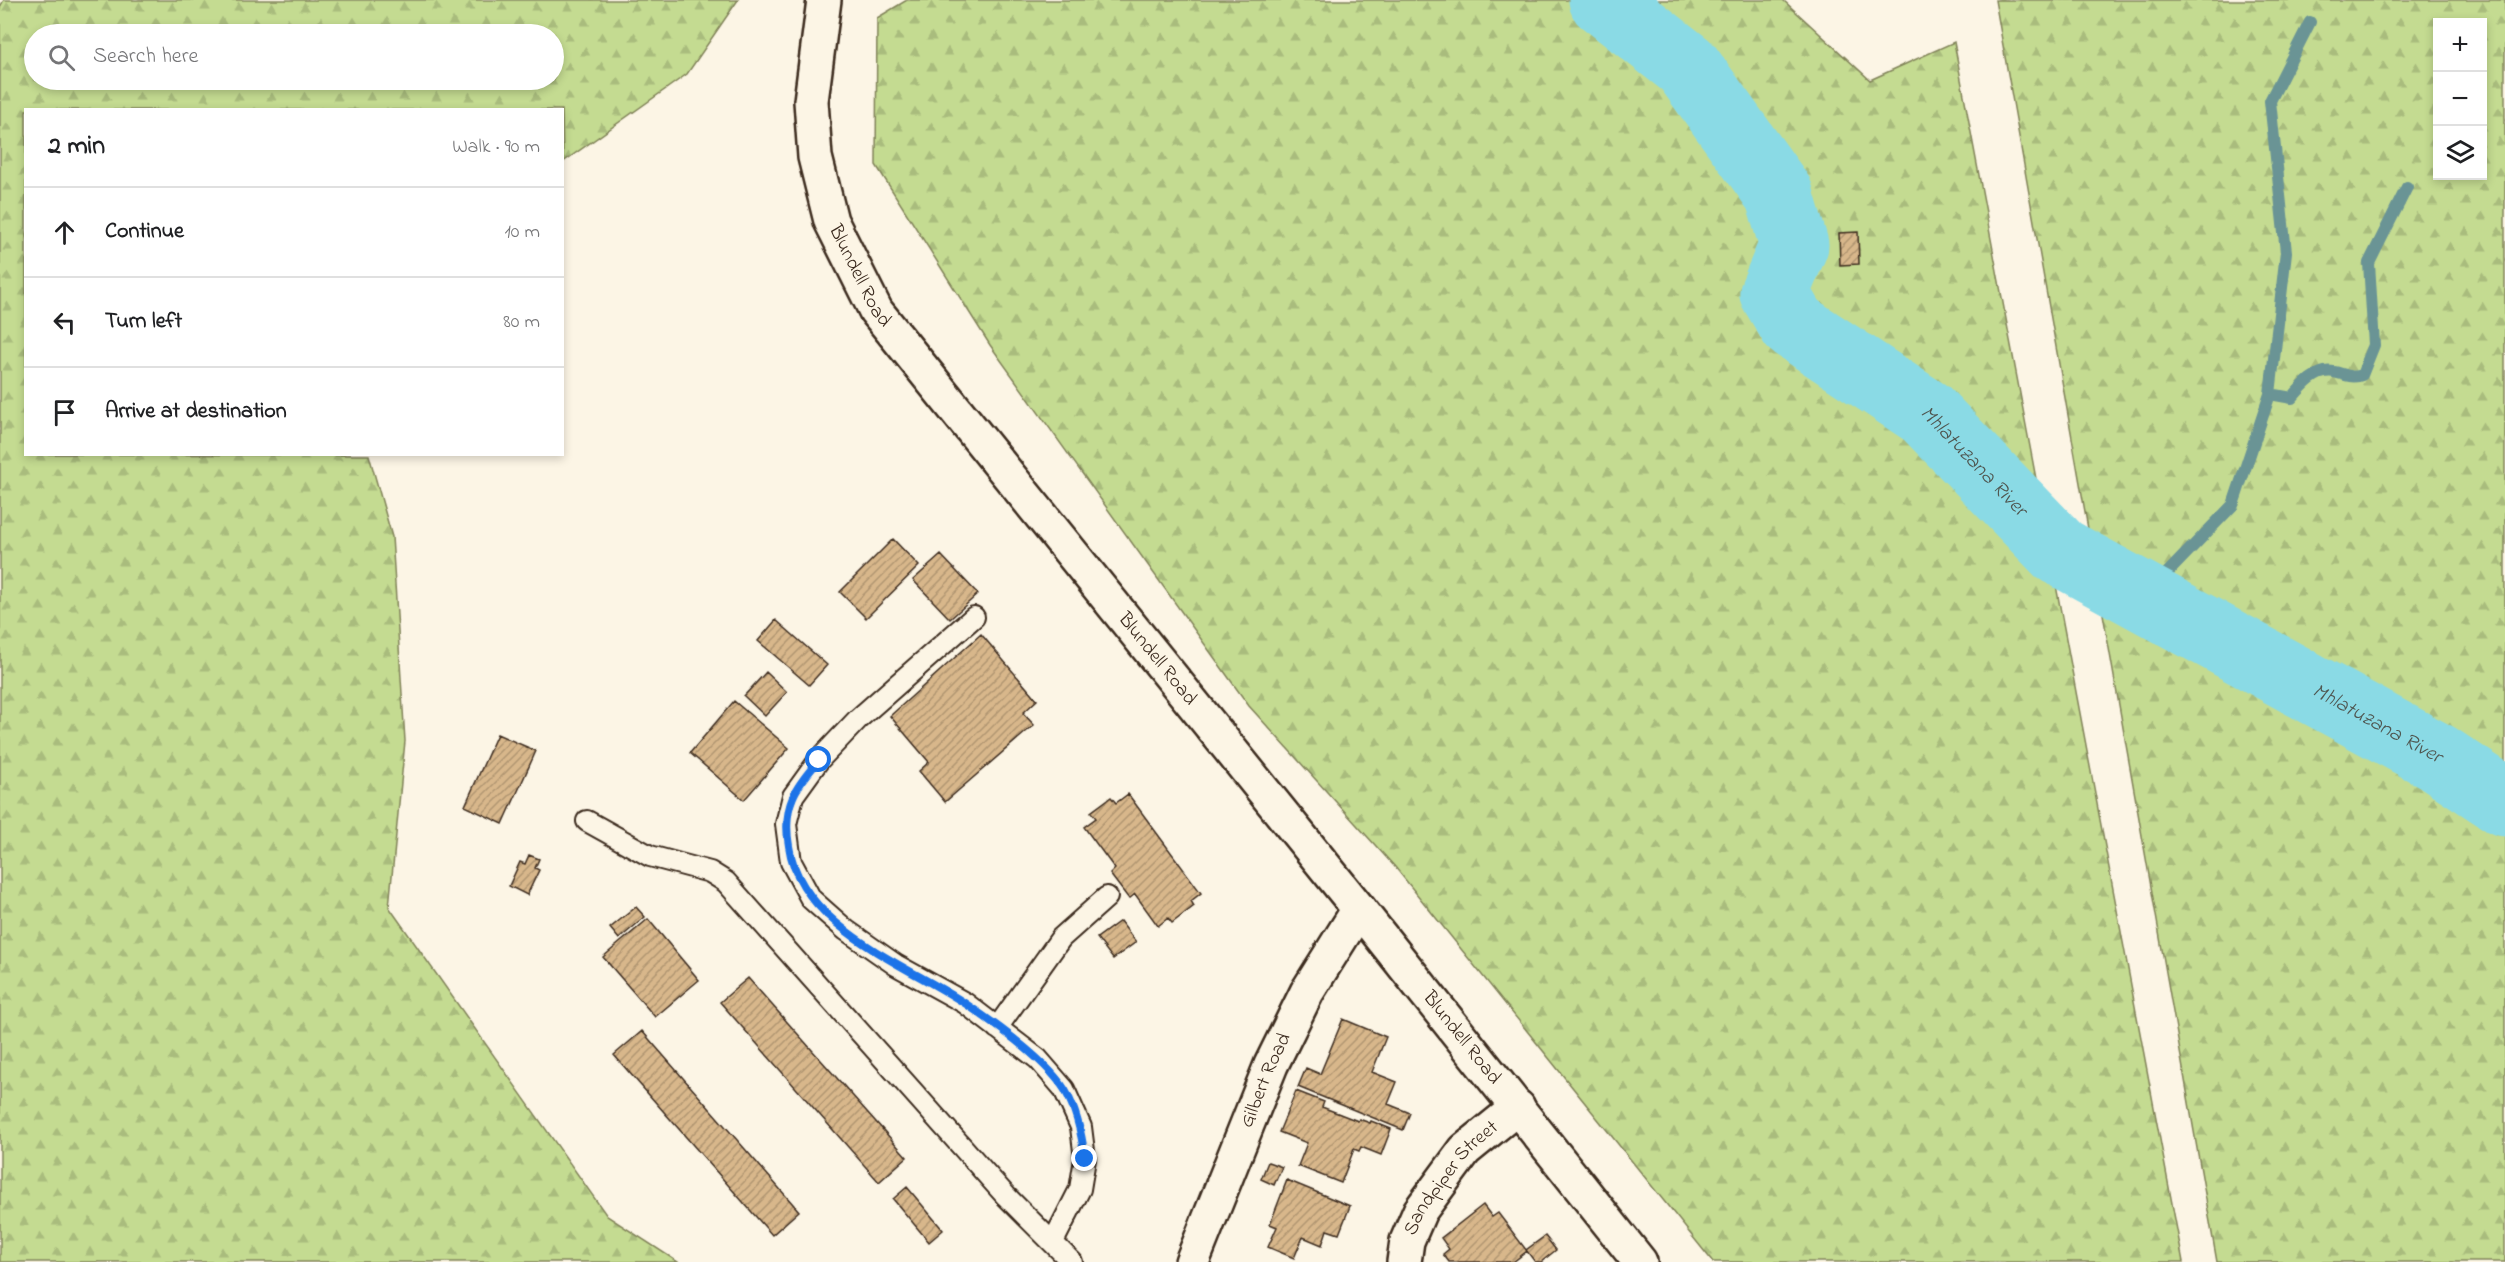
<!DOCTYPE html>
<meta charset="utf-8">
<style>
:root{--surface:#fff;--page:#f2f2f2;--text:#202124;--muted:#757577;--line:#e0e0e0}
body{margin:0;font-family:"Indie Flower",sans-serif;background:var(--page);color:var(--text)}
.controls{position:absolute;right:18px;top:18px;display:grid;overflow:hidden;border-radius:0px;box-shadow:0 3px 9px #0003}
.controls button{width:54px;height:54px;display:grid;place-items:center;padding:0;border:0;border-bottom:2px solid var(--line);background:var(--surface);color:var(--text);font:30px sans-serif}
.stop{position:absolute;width:18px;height:18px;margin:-14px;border:4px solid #1a73e8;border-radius:50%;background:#fff}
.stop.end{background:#1a73e8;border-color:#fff;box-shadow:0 2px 6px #0008}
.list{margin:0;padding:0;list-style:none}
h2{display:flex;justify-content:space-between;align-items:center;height:78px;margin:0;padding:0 24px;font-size:26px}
h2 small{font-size:20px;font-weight:400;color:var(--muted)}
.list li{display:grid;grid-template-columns:39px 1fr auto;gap:18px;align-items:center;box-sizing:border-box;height:90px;padding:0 24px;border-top:2px solid var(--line)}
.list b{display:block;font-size:22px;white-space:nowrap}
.list em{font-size:20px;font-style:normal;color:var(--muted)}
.icon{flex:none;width:33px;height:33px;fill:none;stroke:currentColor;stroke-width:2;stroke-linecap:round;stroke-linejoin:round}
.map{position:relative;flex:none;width:2505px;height:1262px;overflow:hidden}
.search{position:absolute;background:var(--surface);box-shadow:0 3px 9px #0003;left:24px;top:24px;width:540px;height:66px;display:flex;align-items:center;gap:15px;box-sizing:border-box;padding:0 21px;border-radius:33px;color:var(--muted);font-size:22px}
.panel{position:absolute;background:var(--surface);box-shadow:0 3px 9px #0003;left:24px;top:108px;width:540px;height:348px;border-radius:0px}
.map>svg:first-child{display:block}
.forest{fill:url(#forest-firs);stroke:#808258;stroke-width:1.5;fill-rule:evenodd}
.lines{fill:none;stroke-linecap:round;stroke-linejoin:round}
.stream{stroke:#6a9495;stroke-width:12}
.river{stroke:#8adae5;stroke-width:69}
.building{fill:url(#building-hatch);stroke:#3b2a1e;stroke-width:1.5}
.service-casing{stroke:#3b2a1e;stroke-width:24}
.minor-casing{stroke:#3b2a1e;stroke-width:38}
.tertiary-casing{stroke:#3b2a1e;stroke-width:38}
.service{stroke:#fcf5e5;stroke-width:20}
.minor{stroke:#fcf5e5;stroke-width:33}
.tertiary{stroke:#fcf5e5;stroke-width:33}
.route{stroke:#1a73e8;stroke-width:8}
.labels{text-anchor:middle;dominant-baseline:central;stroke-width:4.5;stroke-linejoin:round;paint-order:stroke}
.street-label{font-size:20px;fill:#3b2a1e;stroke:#fcf5e5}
.water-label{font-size:21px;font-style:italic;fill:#4f5650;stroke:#fcf5e5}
</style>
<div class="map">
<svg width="2505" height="1262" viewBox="0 0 2505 1262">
<defs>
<pattern id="forest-firs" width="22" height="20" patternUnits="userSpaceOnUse" patternTransform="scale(1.5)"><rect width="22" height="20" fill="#c4db91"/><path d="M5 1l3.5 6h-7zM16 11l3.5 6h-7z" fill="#a9bc7d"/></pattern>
<pattern id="building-hatch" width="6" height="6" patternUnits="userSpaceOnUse" patternTransform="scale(1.5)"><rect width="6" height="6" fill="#d8b78b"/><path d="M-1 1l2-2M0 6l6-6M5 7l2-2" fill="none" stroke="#b09571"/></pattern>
</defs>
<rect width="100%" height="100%" fill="#fcf5e5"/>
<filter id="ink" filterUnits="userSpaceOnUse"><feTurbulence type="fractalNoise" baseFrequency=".0167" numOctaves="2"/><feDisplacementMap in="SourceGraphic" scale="12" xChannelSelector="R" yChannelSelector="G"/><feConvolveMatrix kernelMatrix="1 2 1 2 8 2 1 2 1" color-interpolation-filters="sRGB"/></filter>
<g filter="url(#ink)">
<!-- forest -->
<path class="forest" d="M 4,0 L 738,0 L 687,74 L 563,162 L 562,110 L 26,110 L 26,454 L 369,455 L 392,537 L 405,741 L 389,907 L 607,1216 L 678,1262 L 0,1262 L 0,7 ZM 34,34 L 554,34 L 554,80 L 34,80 Z
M 907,0 L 1783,0 L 1870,80 L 1954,42 L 2183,1262 L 1713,1262 L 1395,867 L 1249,706 L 990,345 L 876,165 L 877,18 Z
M 1995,0 L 2505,0 L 2505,1262 L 2217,1262 ZM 2482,22 L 2482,176 L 2438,176 L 2438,22 Z"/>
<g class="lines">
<!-- stream -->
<path class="stream" d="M 2270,394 L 2286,252 L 2270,101 L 2310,22
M 2144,597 L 2233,505 L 2270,394 L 2292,398 C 2302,386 2317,368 2334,372 C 2344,374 2352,379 2362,375 L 2374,345 L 2369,263 L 2407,187"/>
<!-- river -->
<path class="river" id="s1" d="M 1603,0 L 1687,66 L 1779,194 L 1794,245 L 1774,293 L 1793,325 L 1926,413 L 2059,551 L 2437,757 L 2505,802"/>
</g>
<!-- building -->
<path class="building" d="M 1858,232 L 1859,264 L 1840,265 L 1839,233 Z
M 893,539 L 919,566 L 866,618 L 840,592 Z
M 941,555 L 978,594 L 950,619 L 913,580 Z
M 776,620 L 827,665 L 809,685 L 758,641 Z
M 981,634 L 1037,700 L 1023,713 L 1034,725 L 945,802 L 919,771 L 929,762 L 890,716 Z
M 766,672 L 787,692 L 765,716 L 744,696 Z
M 734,701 L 789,748 L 744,800 L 690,753 Z
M 497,734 L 536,751 L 503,824 L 465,806 Z
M 1128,794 L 1201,893 L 1191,901 L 1194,906 L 1172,923 L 1168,918 L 1158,926 L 1135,894 L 1129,899 L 1110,874 L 1115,869 L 1084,827 L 1096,818 L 1091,812 L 1111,797 L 1116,803 Z
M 529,855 L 539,859 L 535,868 L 539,870 L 527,895 L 509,886 L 520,862 L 525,864 Z
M 636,907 L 645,917 L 619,939 L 610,928 Z
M 648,919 L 699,980 L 655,1017 L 603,957 Z
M 1120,921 L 1136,942 L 1113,959 L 1097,938 Z
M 748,978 L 907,1157 L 879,1182 L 720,1002 Z
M 1343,1019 L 1386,1037 L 1372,1072 L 1397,1082 L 1388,1104 L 1410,1113 L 1403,1130 L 1298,1087 L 1306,1068 L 1320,1074 Z
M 642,1031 L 799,1211 L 772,1235 L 614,1055 Z
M 1296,1091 L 1324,1102 L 1322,1107 L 1358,1121 L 1359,1119 L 1370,1123 L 1371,1121 L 1391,1129 L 1381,1155 L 1361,1147 L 1359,1151 L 1354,1149 L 1341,1183 L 1298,1166 L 1307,1143 L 1279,1132 Z
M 1268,1162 L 1282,1167 L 1274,1185 L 1261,1179 Z
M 1287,1180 L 1350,1206 L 1339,1234 L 1327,1230 L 1322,1245 L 1303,1237 L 1294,1258 L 1268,1247 L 1277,1227 L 1270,1224 Z
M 907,1187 L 943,1230 L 929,1242 L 893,1199 Z
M 1483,1205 L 1492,1217 L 1498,1213 L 1527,1251 L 1513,1262 L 1449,1262 L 1443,1254 L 1449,1249 L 1441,1238 Z
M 1545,1236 L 1556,1250 L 1541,1262 L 1535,1262 L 1526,1250 Z"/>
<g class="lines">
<defs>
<path id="service" d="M 974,617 L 858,719 L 819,760 L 793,796 L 786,824 L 791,862 L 811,899 L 846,930 L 896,965 L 965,1003 L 1038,1059 L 1064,1089 L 1081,1127 L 1085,1159 L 1080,1189 L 1053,1242
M 587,821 L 650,856 L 710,872 L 726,882 L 1006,1196 L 1072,1262
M 997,1028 L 1061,938 L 1107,897"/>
<g id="minor">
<path id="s2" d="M 1192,1262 L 1271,1065 L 1307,992 L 1359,909"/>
<path id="s3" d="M 1404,1262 L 1407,1241 L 1420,1211 L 1465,1150 L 1518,1107"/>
</g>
<g id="tertiary">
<path id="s4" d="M 824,0 L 811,101 L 815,157 L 831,221 L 876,311 L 1359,909 L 1640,1262"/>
</g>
</defs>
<!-- service casing -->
<use href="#service" class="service-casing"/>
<!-- minor casing -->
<use href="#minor" class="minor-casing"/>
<!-- tertiary casing -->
<use href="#tertiary" class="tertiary-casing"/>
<!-- service -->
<use href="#service" class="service"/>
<!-- minor -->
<use href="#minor" class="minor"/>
<!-- tertiary -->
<use href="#tertiary" class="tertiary"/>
</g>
</g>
<g class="lines" filter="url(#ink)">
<!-- route -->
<path class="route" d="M 819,760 C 810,771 798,784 793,797 C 786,813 786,829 789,846 C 800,927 906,964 966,1004 C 994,1023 1047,1061 1065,1090 C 1077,1111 1082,1135 1085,1159"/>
</g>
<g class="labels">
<!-- street labels -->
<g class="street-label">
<text stroke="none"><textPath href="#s4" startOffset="286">Blundell Road</textPath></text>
<text stroke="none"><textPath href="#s4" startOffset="772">Blundell Road</textPath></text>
<text stroke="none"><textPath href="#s4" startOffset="1258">Blundell Road</textPath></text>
<text stroke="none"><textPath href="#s2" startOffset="196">Gilbert Road</textPath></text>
<text stroke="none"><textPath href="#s3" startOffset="99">Sandpiper Street</textPath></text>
</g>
<!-- water labels -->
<g class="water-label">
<text stroke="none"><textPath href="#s1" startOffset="634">Mhlatuzana River</textPath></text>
<text stroke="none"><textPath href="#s1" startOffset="1120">Mhlatuzana River</textPath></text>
</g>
</g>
</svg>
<div class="controls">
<button>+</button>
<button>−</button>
<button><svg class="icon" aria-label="layers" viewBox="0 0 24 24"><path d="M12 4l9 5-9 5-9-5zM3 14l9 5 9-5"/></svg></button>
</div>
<div class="stop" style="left:819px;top:760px"></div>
<div class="stop end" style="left:1085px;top:1159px"></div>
<div class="search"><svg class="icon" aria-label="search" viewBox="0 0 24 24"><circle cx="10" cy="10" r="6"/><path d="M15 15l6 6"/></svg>Search here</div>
<section class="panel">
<h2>2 min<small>Walk · 90 m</small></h2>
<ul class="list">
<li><svg class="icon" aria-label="ahead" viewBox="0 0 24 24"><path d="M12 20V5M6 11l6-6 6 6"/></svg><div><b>Continue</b></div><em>10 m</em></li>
<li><svg class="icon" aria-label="left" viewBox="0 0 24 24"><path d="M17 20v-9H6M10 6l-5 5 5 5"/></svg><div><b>Turn left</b></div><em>80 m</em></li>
<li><svg class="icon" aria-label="arrive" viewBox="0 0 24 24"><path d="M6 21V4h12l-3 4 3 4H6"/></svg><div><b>Arrive at destination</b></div></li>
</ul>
</section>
</div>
